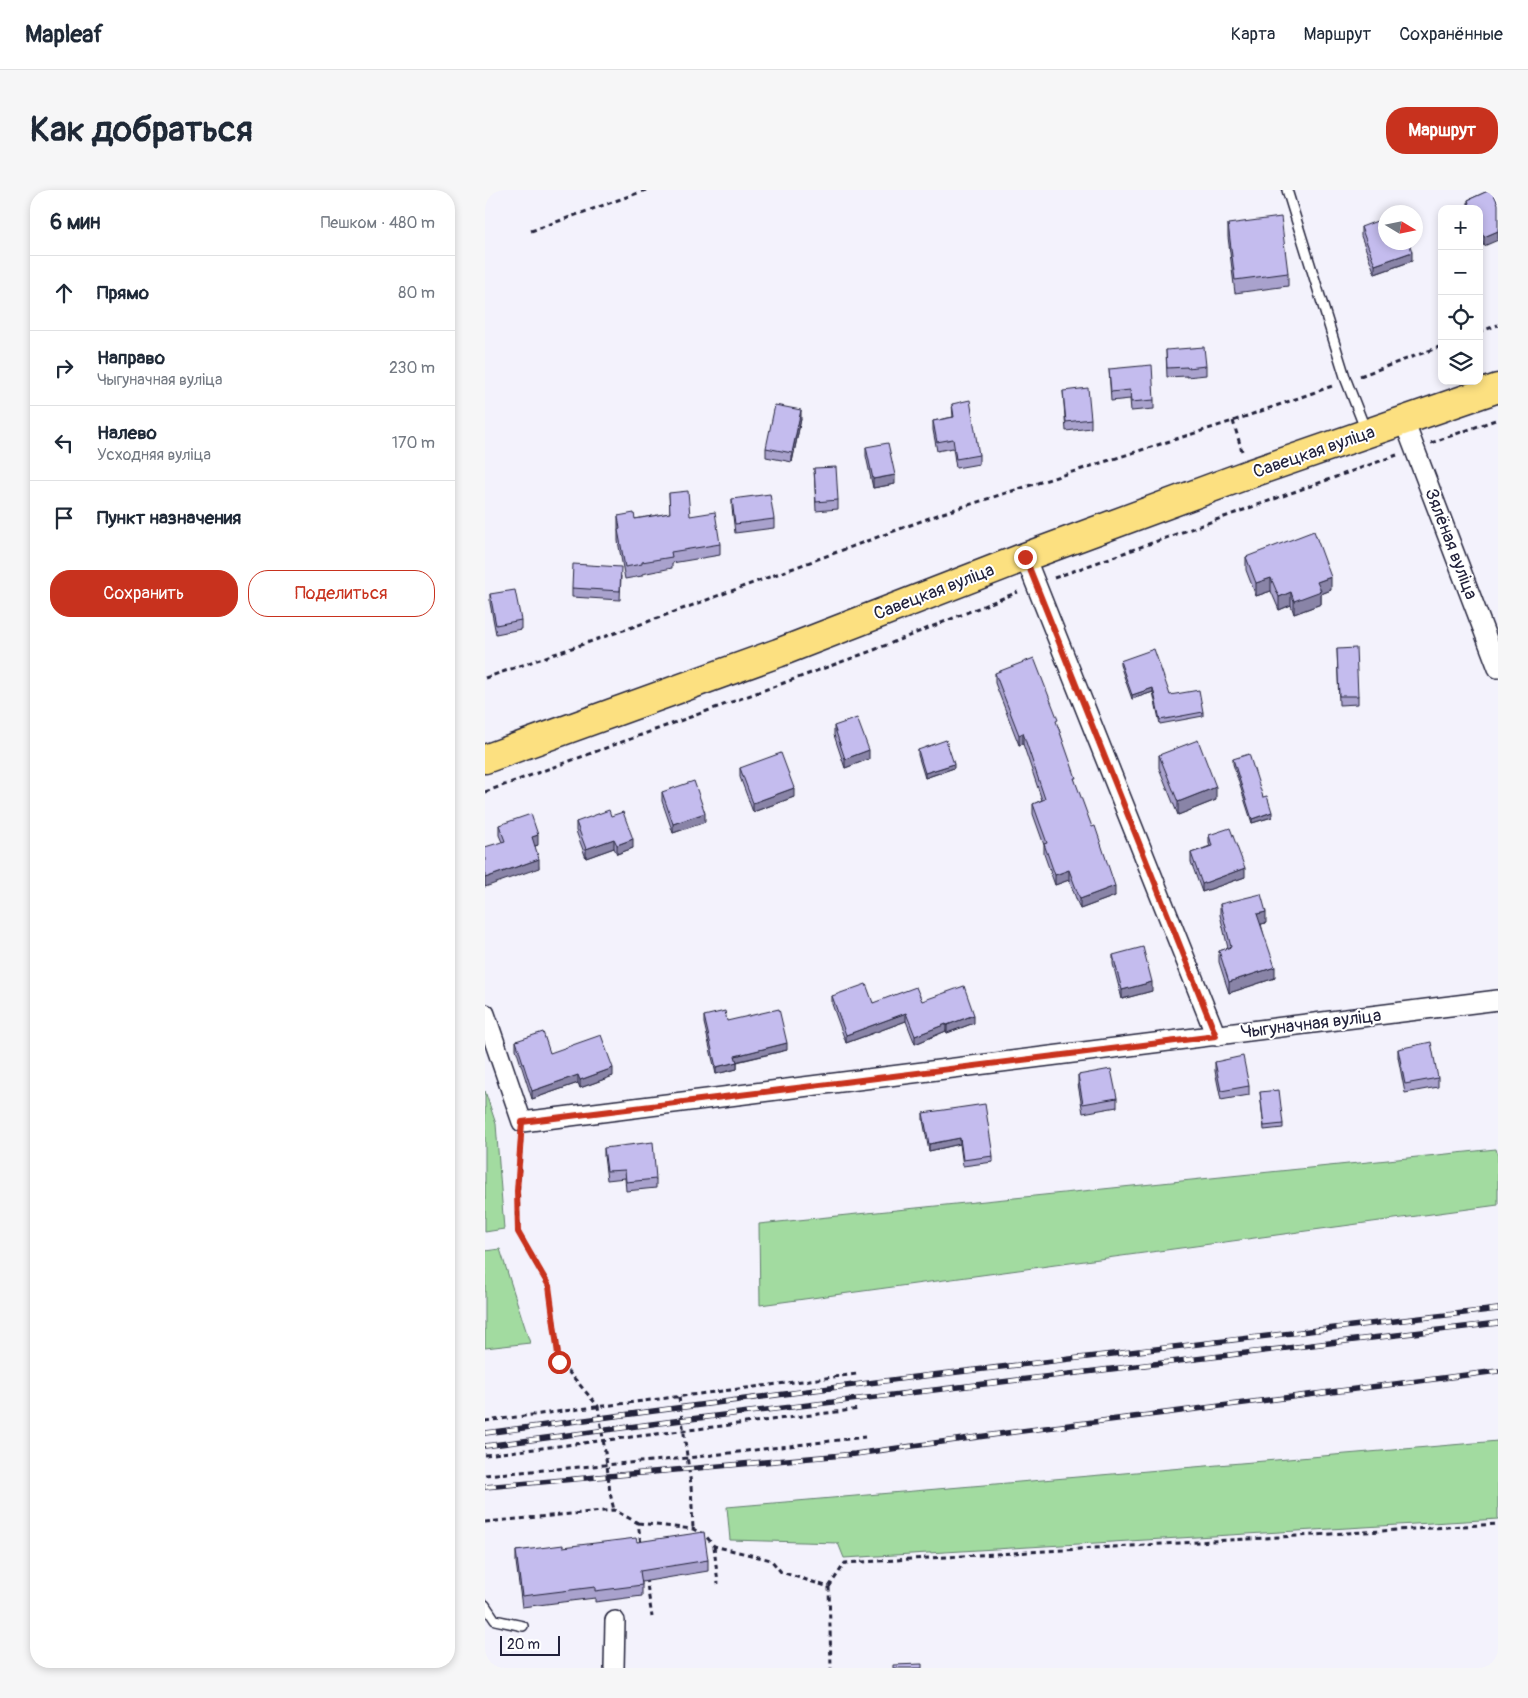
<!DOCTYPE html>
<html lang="ru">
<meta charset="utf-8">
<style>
:root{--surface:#fff;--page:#f6f6f7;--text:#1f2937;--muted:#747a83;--line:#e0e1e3;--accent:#c8321e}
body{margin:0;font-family:Pangolin,sans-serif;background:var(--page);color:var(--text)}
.controls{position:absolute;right:15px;top:15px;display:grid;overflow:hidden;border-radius:10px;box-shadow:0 2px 8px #0003}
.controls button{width:45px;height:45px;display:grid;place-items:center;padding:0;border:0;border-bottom:1px solid var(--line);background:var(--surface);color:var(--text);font:25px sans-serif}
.compass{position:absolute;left:893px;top:15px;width:45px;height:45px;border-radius:50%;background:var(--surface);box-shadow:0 2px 8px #0003;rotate:100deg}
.scale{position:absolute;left:15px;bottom:12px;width:60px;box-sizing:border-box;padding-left:5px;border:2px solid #22223b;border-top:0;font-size:14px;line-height:18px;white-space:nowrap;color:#22223b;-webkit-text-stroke:4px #fff;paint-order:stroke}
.stop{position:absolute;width:15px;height:15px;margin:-11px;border:4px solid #c8321e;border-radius:50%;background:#fff}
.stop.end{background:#c8321e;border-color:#fff;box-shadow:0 1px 5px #0008}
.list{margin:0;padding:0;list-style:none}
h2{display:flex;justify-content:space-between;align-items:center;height:65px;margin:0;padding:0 20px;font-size:21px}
h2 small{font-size:16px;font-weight:400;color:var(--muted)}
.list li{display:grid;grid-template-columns:32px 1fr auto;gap:15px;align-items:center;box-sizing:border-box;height:75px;padding:0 20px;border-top:1px solid var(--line)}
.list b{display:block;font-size:19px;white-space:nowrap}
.list p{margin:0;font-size:16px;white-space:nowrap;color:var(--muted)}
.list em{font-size:16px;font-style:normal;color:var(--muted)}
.actions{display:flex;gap:10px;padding:15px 20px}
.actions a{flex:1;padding:11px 0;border:1px solid var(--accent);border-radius:20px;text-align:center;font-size:18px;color:var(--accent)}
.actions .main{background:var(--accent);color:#fff}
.icon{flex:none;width:28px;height:28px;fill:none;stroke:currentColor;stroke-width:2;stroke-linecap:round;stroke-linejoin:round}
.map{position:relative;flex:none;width:1013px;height:1478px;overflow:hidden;border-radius:20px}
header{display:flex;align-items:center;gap:30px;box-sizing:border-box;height:70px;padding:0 25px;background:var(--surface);border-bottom:1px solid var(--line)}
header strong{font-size:24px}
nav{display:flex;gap:28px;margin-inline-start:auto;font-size:18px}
.intro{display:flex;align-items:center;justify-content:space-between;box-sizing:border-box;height:120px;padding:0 30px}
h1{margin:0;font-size:35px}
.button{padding:12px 22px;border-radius:20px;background:var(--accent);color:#fff;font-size:18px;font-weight:700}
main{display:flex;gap:30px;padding:0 30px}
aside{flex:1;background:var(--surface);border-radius:20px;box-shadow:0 2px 8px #0003}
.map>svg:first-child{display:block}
.green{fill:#a2dba0;stroke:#627e6e}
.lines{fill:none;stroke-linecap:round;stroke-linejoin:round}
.service-casing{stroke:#22223b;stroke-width:12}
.minor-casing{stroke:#22223b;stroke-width:22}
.primary-casing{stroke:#22223b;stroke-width:31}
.path{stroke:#22223b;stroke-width:3;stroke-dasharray:5 4;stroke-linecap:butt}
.service{stroke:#fff;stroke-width:9}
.minor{stroke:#fff;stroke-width:19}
.primary{stroke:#fce080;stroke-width:28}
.rail-casing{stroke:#22223b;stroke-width:5.5}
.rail{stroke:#fff;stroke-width:4;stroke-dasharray:11;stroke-linecap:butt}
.wall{fill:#a9a2cd;stroke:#22223b}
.shaded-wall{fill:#8984a7;stroke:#22223b}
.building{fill:#c4bcee;stroke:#22223b}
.route{stroke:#c8321e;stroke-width:6}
.labels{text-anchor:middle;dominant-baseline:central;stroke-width:4;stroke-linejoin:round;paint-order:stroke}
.street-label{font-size:18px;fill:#22223b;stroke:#fff}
</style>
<header>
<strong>Mapleaf</strong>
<nav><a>Карта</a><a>Маршрут</a><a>Сохранённые</a></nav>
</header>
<div class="intro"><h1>Как добраться</h1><a class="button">Маршрут</a></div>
<main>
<aside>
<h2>6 мин<small>Пешком · 480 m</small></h2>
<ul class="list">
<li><svg class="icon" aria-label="ahead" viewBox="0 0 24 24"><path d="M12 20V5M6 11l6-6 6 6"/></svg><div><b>Прямо</b></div><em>80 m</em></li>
<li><svg class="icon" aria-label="right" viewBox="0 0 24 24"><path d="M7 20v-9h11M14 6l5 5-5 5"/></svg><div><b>Направо</b><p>Чыгуначная вуліца</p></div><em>230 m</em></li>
<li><svg class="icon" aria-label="left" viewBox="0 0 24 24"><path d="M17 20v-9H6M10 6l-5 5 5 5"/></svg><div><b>Налево</b><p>Усходняя вуліца</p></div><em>170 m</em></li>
<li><svg class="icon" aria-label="arrive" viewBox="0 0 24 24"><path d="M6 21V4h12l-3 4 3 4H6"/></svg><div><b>Пункт назначения</b></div></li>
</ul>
<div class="actions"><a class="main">Сохранить</a><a>Поделиться</a></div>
</aside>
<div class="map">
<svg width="1013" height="1478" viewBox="0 0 1013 1478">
<rect width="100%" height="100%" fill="#f3f2fc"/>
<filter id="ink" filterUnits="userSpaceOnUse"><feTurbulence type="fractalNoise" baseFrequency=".02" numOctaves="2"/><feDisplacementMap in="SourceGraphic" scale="10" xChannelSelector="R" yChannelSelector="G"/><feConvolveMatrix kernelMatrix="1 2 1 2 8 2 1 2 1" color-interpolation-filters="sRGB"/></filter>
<g filter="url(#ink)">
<!-- green -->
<path class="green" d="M 0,901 L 11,934 L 19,1039 L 0,1042 Z
M 1011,959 L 1013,966 L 1013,1015 L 275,1115 L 274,1034 Z
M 15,1059 L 45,1153 L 0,1158 L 0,1061 Z
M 1013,1251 L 1013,1329 L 359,1368 L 353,1353 L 245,1350 L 242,1317 Z"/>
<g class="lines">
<defs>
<path id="service" d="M 802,0 L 861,190 L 881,241
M 0,1415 L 10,1430 L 38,1436"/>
<path id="minor" d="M 919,231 L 1013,478
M 540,367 L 731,846
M 0,824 L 37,932 L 1013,810
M 129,1478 L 130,1431"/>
<path id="primary" d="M 0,569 L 293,463 L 540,367 L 764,284 L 1013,198"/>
</defs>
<!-- service casing -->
<use href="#service" class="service-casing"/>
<!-- minor casing -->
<use href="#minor" class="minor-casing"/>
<!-- primary casing -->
<use href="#primary" class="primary-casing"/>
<!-- path -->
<path class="path" d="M 46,41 L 161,0
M 994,142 L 1013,135
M 875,186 L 957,156
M 748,231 L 757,261
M 946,253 L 1013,229
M 569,388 L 912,265
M 0,488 L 162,432 L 458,323 L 748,231 L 850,195
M 0,602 L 389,460 L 533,402
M 36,950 L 33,1001 L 33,1042 L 64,1096 L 75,1172 L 113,1216 L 122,1275 L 125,1303 L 129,1320
M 194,1207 L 206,1295 L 208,1339
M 0,1231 L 372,1184
M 0,1265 L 375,1219
M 0,1285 L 202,1268 L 380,1247
M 0,1332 L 129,1320 L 153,1333 L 156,1354
M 153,1333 L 208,1339 L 220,1345 L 229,1356 L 286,1370 L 296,1382 L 344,1397 L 346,1478
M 229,1356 L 233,1394
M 161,1388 L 167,1427
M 344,1397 L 360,1373 L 1013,1334"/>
<!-- service -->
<use href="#service" class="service"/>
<!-- minor -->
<use href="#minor" class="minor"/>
<!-- primary -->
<use href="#primary" class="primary"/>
<defs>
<path id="rail" d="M 0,1243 L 422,1188 L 1013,1119
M 0,1256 L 197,1230 L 1013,1133
M 0,1297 L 370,1264 L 529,1242 L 1013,1181"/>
</defs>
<!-- rail casing -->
<use href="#rail" class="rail-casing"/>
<!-- rail -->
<use href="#rail" class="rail"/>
</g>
<!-- wall -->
<path class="wall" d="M 1005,0 L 999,56 L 994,45 L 994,19 L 983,19 L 983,10 Z
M 743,34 L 803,83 L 803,96 L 750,103 L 743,47 Z
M 876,37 L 927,71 L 890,84 L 876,46 Z
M 681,160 L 721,176 L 721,185 L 702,187 L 702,186 L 682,187 Z
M 624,179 L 669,210 L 669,219 L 646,221 L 645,209 L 626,211 Z
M 578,201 L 606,229 L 606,238 L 581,241 Z
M 467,214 L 494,265 L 494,274 L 471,278 L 468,258 L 452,261 L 448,240 L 448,231 L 468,227 Z
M 316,229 L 307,272 L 281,267 L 281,258 Z
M 381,257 L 410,294 L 388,298 L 381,266 Z
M 329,278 L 353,310 L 353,319 L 331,321 Z
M 184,303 L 205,326 L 235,354 L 235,365 L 187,373 L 187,378 L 157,384 L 157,386 L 140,389 L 133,351 L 133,326 L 150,329 L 185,323 Z
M 247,309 L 289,329 L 289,338 L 250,343 L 247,318 Z
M 761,367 L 846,400 L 836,404 L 836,414 L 809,424 L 806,415 L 794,420 L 786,401 L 771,406 L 761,380 Z
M 136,386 L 135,410 L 87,407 L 87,398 Z
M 5,404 L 36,430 L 36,439 L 11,444 L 5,413 Z
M 852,459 L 873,506 L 873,514 L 854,515 Z
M 635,471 L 685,505 L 718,522 L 718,526 L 675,534 L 668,502 L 647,509 L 635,475 Z
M 510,483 L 573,536 L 591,595 L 630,706 L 595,719 L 584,690 L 570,695 L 559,664 L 559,655 L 548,624 L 548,614 L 557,610 L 538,554 L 534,555 L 510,493 Z
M 349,536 L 384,569 L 360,578 L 349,545 Z
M 433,560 L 469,578 L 440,588 L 433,565 Z
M 674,565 L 731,610 L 693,625 L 674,578 Z
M 748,569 L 778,607 L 787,627 L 767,633 L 748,574 Z
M 255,578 L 309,607 L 268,622 L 255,587 Z
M 177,602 L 220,632 L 188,643 L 177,611 Z
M 126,626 L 148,658 L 132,664 L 129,658 L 101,668 L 91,641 L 91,632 Z
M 14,635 L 53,655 L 50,656 L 54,678 L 17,652 L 14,645 Z
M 724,645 L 760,687 L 717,702 L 706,672 L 706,663 L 725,656 L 724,654 Z
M 735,714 L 781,733 L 776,734 L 790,788 L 744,803 L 734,772 L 734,761 L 743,758 L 735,725 Z
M 628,765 L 667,801 L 637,809 L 628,774 Z
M 347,806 L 388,813 L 437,811 L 489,833 L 462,843 L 461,841 L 430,854 L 421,831 L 361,853 L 347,814 Z
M 219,826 L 302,860 L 252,872 L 252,879 L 231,884 L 219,833 Z
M 31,851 L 65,863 L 128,886 L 95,898 L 93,893 L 47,909 L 31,859 Z
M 913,859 L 953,888 L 953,897 L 920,903 L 913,867 Z
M 730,872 L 764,896 L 764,905 L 736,910 L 730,881 Z
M 593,885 L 632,908 L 632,917 L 598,923 L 593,894 Z
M 775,902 L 798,934 L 798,938 L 779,940 Z
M 438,923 L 508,966 L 508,972 L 478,976 L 475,954 L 444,961 L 438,930 Z
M 119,958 L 171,989 L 171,998 L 141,1001 L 140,988 L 122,990 L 119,966 Z
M 152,1352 L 223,1370 L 223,1381 L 157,1392 L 157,1406 L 110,1412 L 110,1408 L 37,1417 L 31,1372 L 31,1361 Z"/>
<!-- shaded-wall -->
<path class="shaded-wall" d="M 1013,41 L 1013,50 L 999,56 L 999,47 Z
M 927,62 L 927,71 L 890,84 L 890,75 Z
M 316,220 L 316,229 L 307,272 L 307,263 Z
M 410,285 L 410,294 L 388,298 L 388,289 Z
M 846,387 L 846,400 L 836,404 L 836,414 L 809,424 L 809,411 L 832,392 Z
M 786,388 L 786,401 L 771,406 L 771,393 Z
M 806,402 L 806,415 L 794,420 L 794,407 Z
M 668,498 L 668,502 L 647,509 L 647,505 Z
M 538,543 L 538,554 L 534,555 L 534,545 Z
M 384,560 L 384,569 L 360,578 L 360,569 Z
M 469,574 L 469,578 L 440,588 L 440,583 Z
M 731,597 L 731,610 L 693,625 L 693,612 Z
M 309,598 L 309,607 L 268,622 L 268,613 Z
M 787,622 L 787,627 L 767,633 L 767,629 Z
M 220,623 L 220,632 L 188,643 L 188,634 Z
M 53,645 L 53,655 L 47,657 L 47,647 Z
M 129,649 L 129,658 L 101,668 L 101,659 Z
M 148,649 L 148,658 L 132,664 L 132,655 Z
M 54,669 L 54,678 L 0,697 L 0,688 Z
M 760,678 L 760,687 L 717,702 L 717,694 Z
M 584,680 L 584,690 L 570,695 L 570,685 Z
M 630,696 L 630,706 L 595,719 L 595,709 Z
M 781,722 L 781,733 L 772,735 L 772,724 Z
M 790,777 L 790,788 L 744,803 L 744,792 Z
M 667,792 L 667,801 L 637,809 L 637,800 Z
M 421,823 L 421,831 L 361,853 L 361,845 Z
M 489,825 L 489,833 L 462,843 L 462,835 Z
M 461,834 L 461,841 L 430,854 L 430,846 Z
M 302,853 L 302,860 L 250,872 L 250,866 Z
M 252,872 L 252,879 L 231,884 L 231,877 Z
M 128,878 L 128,886 L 95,898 L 95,890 Z
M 93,885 L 93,893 L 47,909 L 47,901 Z
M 475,948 L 475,954 L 444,961 L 444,954 Z"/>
<!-- building -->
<path class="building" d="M 1005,0 L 1007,0 L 1013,14 L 1013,41 L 999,47 L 994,36 L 994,19 L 986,19 L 983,10 Z
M 796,27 L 803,83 L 750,90 L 743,34 Z
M 900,28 L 900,52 L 924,52 L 927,62 L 890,75 L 876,37 Z
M 719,157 L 721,176 L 702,178 L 702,177 L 682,178 L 681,160 Z
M 667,175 L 669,210 L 646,212 L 645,200 L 626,202 L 624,179 Z
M 603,198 L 606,229 L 581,232 L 578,201 Z
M 485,210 L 494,265 L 471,269 L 468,249 L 452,252 L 448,231 L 469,227 L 467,214 Z
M 290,215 L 316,220 L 307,263 L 281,258 Z
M 403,253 L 410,285 L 388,289 L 381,257 Z
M 351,277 L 353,310 L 331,312 L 329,278 Z
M 203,301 L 205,326 L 230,322 L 235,354 L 186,362 L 187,367 L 157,372 L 157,374 L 140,377 L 133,340 L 135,339 L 133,326 L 149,323 L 150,329 L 185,323 L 184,303 Z
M 285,304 L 289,329 L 250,334 L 247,309 Z
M 829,341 L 846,387 L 832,392 L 836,401 L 809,411 L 806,402 L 794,407 L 786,388 L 771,393 L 761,367 Z
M 88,374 L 136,377 L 135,401 L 87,398 Z
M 30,400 L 36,430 L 11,435 L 5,404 Z
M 871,458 L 873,506 L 854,506 L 852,459 Z
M 669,459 L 685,505 L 714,500 L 718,522 L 675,530 L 668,498 L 647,505 L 635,471 Z
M 549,468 L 573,530 L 571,531 L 591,588 L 589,588 L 607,637 L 610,636 L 630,696 L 595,709 L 584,680 L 570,685 L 559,654 L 562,653 L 548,614 L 560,609 L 538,543 L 534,545 L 510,483 Z
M 372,528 L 384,560 L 360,569 L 349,536 Z
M 461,550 L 469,574 L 440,583 L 433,560 Z
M 713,550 L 731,597 L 693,612 L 674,565 Z
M 296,563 L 309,598 L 268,613 L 255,578 Z
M 764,564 L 778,607 L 782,606 L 787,622 L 767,629 L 748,569 Z
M 209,591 L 220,623 L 188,634 L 177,602 Z
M 124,620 L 126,626 L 138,622 L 148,649 L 132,655 L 129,649 L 101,659 L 91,632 Z
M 46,624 L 53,645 L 47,647 L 54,669 L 0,688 L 0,657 L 20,651 L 14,635 Z
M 745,638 L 760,678 L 717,694 L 706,663 L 727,656 L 724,645 Z
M 776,704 L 781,722 L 772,724 L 790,777 L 744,792 L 734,761 L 746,757 L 735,714 Z
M 658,757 L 667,792 L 637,800 L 628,765 Z
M 381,794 L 388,813 L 431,797 L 437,811 L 479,796 L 489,825 L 462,835 L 461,834 L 430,846 L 421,823 L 361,845 L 347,806 Z
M 294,819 L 302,853 L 250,866 L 252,872 L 231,877 L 219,826 L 240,821 L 242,831 Z
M 58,842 L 65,863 L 116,845 L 128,878 L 95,890 L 93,885 L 47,901 L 31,851 Z
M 946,852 L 953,888 L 920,894 L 913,859 Z
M 758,866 L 764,896 L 736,901 L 730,872 Z
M 626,879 L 632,908 L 598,914 L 593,885 Z
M 794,900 L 798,934 L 779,936 L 775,902 Z
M 500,914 L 508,966 L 478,970 L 475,948 L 444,954 L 438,923 Z
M 168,952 L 171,989 L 141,992 L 140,980 L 122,981 L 119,958 Z
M 219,1342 L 223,1370 L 155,1381 L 157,1395 L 110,1401 L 110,1397 L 37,1406 L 31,1361 L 78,1355 L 78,1357 L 151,1348 L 152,1352 Z
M 437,1474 L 437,1478 L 408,1478 L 408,1475 Z"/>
</g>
<g class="lines" filter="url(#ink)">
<!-- route -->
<path class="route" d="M 74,1172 L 64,1096 L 33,1042 L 32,1001 L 37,932 L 731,846 L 540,367"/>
</g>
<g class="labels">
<!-- street labels -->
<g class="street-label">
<text transform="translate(829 262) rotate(-19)">Савецкая вуліца</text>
<text transform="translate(966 354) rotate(69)">Зялёная вуліца</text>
<text transform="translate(449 402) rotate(-21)">Савецкая вуліца</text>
<text transform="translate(826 834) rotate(-7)">Чыгуначная вуліца</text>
</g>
</g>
</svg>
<div class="controls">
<button>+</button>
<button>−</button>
<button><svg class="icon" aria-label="locate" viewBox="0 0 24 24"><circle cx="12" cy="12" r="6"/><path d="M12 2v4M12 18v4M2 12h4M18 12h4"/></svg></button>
<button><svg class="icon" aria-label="layers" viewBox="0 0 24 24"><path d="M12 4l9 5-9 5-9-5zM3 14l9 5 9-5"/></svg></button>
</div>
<svg class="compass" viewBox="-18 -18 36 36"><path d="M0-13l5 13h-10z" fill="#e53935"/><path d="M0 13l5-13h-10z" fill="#747a83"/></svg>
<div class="scale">20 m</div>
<div class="stop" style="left:74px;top:1172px"></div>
<div class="stop end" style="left:540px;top:367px"></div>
</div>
</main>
